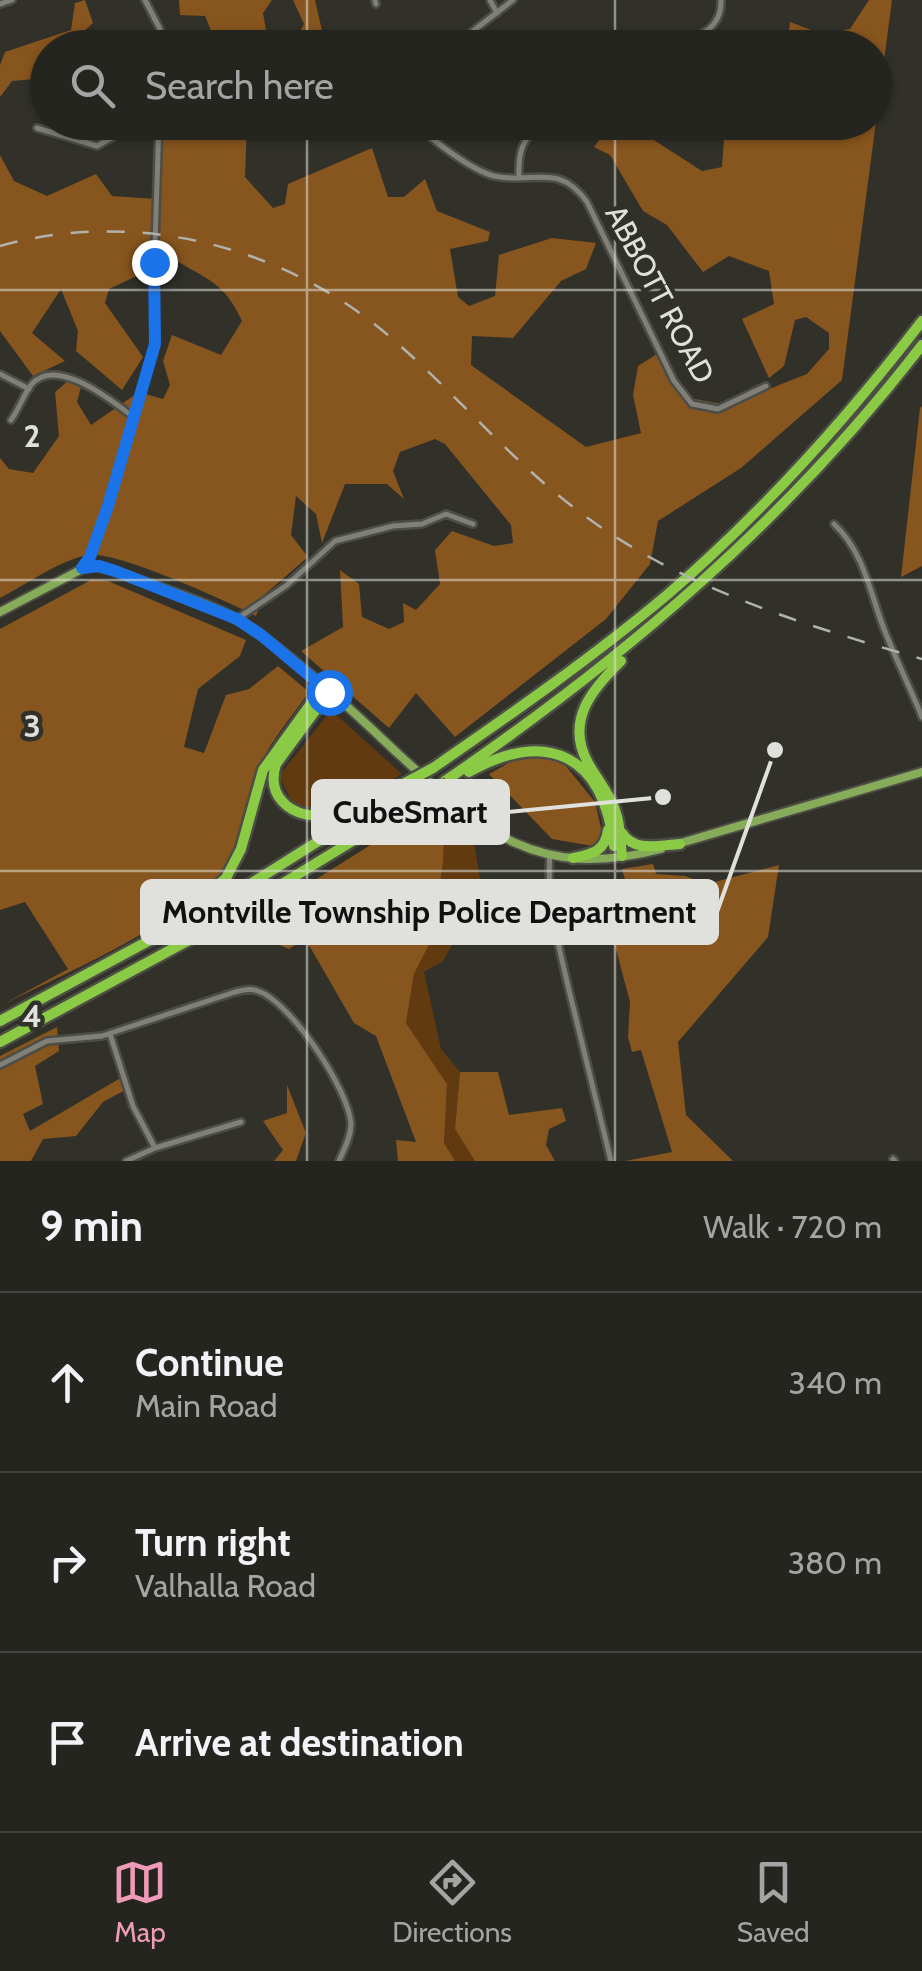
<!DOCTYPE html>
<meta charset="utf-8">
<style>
:root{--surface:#252520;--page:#31312d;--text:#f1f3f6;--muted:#a3a5a5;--line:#42423e;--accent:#ef9ab8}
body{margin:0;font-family:Cabin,sans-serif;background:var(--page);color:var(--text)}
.stop{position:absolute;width:30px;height:30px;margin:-22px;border:8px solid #1a73e8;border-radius:50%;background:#fff}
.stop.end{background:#1a73e8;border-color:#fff;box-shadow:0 2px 10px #0008}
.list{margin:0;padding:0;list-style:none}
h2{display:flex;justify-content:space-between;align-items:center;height:130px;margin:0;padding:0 40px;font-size:42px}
h2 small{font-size:32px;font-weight:400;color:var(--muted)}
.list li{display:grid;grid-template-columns:65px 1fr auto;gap:30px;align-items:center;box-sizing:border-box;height:180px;padding:0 40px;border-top:2px solid var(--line)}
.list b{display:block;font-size:38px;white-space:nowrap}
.list p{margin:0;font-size:32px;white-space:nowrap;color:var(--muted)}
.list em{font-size:32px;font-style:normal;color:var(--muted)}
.icon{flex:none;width:55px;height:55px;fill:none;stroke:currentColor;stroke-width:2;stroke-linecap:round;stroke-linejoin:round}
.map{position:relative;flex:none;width:922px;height:1161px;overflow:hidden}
.search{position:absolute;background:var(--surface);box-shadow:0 2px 8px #0004;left:30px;right:30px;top:30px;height:110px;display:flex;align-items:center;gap:25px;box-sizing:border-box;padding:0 35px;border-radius:55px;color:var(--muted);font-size:38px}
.sheet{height:670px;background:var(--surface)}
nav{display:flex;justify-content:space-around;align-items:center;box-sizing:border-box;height:140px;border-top:2px solid var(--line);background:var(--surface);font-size:28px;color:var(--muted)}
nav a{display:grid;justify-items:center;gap:5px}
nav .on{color:var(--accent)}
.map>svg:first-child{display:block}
.green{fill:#613a0f}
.forest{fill:#87551e}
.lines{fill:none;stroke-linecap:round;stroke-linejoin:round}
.minor-casing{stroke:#4d4d47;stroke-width:10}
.primary-casing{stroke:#4d4d47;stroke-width:12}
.motorway-casing{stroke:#4d4d47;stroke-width:15}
.minor{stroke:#808078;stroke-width:5}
.primary{stroke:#87ac59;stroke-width:8}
.motorway{stroke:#8bca44;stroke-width:10}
.rail{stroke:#b2b2ad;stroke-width:2.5;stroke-dasharray:18 18;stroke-linecap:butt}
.motorway-bridge-casing{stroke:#4d4d47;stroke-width:15;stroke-linecap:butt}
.motorway-bridge{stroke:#8bca44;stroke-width:10}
.route{stroke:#1a73e8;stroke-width:12}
.grid{fill:none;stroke:#e0e1dc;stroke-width:2.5;stroke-opacity:0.55}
.labels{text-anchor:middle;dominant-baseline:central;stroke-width:9;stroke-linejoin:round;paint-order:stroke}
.street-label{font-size:30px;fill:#e0e1dc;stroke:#31312a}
.grid-label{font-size:32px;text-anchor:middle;font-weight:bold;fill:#e0e1dc;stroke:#31312a;stroke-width:9;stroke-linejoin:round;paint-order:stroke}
.leader{fill:none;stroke:#e0e1dc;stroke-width:4}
.callout-dot{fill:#e0e1dc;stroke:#31312a;stroke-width:4}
.callout{fill:#e0e1dc;stroke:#e0e1dc;stroke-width:4}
.callout-label{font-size:32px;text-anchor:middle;font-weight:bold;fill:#111}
</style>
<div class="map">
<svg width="922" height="1161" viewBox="0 0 922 1161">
<rect width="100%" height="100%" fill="#31312a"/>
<!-- green -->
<path class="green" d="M 331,710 L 402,774 C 359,801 346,816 293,804 L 279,776 Z
M 433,806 L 473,835 L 482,892 L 443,961 L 424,972 L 441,1049 L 460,1072 L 455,1129 L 478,1160 L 475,1161 L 455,1161 L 444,1144 L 447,1084 L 406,1023 L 414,974 L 432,939 L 444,833 L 429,808 Z"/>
<!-- forest -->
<path class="forest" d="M 85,0 L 93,23 L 81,34 L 83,47 L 48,48 L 47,78 L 12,81 L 0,97 L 0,65 L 5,52 L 71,30 L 75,3 Z
M 179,0 L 272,0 L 263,13 L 269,47 L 218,47 L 205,16 L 180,15 Z
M 293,0 L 315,0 L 323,35 L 320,47 L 292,47 L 304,24 Z
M 869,0 L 892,0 L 842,380 L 741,468 L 658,521 L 650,564 L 606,619 L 455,737 L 416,693 L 389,728 L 301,651 L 343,627 L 340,570 L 359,584 L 362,617 L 389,629 L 404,622 L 403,603 L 416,610 L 440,584 L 435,550 L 452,531 L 494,546 L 513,543 L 511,525 L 445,444 L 435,439 L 400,452 L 393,471 L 404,499 L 387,484 L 345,484 L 322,543 L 316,514 L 296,496 L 291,535 L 308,557 L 264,595 L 256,616 C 226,601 119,552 90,555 C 64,557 24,586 0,598 L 0,458 L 9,469 L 33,473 L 59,436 L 55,392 L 74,376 L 83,379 L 77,402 L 91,425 L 139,392 L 163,399 L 170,385 L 163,361 L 172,335 L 221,355 L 242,321 C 225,283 207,279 173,259 L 109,289 L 105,303 L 143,357 L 122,390 L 76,351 L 78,331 L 61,289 L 32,333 L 65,361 L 33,376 L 0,331 L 0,155 L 14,181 L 47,196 L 96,174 L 112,196 L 155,199 L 162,123 L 247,123 L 245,177 L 273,208 L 285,204 L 288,184 L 372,148 L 388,197 L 404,197 L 425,179 L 437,211 L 490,232 L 488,241 L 450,249 L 458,297 L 469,306 L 495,296 L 499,255 L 552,238 L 596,243 L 586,269 L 561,281 L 513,338 L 472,336 L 471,365 L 586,447 L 641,433 L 633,395 L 638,366 L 660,352 L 684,397 L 728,405 L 807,374 L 829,349 L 829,333 L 806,317 L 795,320 L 784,366 L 769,378 L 742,319 L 774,304 L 769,271 L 729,256 L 703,272 L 667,225 L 643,211 L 610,155 L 594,147 L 608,128 L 607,123 L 641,123 L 646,135 L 702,171 L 722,167 L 725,125 L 874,122 L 874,48 L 787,47 L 790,22 L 822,34 L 850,29 Z
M 922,406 L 922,566 L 901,577 L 920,408 Z
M 91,580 L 108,581 L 246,640 L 240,656 L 198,689 L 184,747 L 204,753 L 226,695 L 249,689 L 278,666 L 309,692 C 291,718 266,746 255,776 C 244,805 244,837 227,864 C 192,920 61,975 0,1006 L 68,969 L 25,902 L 0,910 L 0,629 Z
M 525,754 L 561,760 L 595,802 L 602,832 L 628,843 L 593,846 L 552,839 L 489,774 Z
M 429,808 L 444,833 L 443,861 L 432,939 L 414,974 L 406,1023 L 447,1084 L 444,1143 L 455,1161 L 398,1161 L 396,1140 L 416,1142 L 376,1036 L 354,1023 L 310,947 L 301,941 L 289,949 L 239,928 Z
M 653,864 L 656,874 L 685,876 L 707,884 L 779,865 L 768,937 L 678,1042 L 686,1115 L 733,1161 L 625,1161 L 672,1152 L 641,1050 L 632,1052 L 628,1037 L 630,1002 L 609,923 L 626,918 L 632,903 L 622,869 Z
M 57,1027 L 59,1051 L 35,1066 L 43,1104 L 23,1114 L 30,1131 L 124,1076 L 129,1088 L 103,1102 L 76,1136 L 43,1139 L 31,1161 L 0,1161 L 0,1056 Z
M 460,1072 L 498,1072 L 509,1115 L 562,1108 L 566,1121 L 549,1129 L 546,1145 L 555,1161 L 475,1161 L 455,1129 Z
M 287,1085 L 306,1133 L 296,1161 L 274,1161 L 283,1150 L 263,1121 L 287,1113 Z"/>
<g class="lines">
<defs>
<path id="minor" d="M 145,0 L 160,29 L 164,48
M 375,0 L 376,4
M 490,0 L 497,13
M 0,4 L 12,0
M 451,48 L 513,0
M 664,48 C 690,39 722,34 721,0
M 417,122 C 429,140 474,171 494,176 C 532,185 558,161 587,202 L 674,381 L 692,404 L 718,409 L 766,386
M 37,128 L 97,146 L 140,122
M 519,176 C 518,150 523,138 543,122
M 0,374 L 29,389
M 11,420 C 19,409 23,396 31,385 C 55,355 111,400 132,416
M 834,524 C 864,552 870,593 884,629 C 896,659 910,688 922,717
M 83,567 L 90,557 L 107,506 L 155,344 L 154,275 L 159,122
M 237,619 L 287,585 L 335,541 L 393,526 L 422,524 L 446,514 L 473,524
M 550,854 C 546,899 558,942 568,986 C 582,1044 597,1102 611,1161
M 110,1034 L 133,1106 L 155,1148
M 0,1065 L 47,1041 L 102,1036 L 235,992 C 243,990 251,988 258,991 C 291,1002 349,1090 351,1124 C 351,1137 344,1149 339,1161
M 893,1159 L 895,1161
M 126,1161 L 155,1148 L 241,1122"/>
<path id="primary" d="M 0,612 L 82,569 L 96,566 L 115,571 C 163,590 220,604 261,635 C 307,669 351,709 393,749 C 480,829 534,882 661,849
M 674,845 L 922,772"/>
<path id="motorway" d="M 621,661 C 592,689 565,721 588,763 C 597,779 609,793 615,810 C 621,825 620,841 622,856
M 329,692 L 276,764 C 272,777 272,790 282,801 C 306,828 351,811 378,797
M 433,768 C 513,713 593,657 667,595 C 762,513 846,420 922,321
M 469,772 C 548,728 603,755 614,846
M 445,781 C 625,658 788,519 922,345
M 622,833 C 635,853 659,845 680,844
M 573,858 C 592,854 605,852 608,830
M 149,935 L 205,897 L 226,878 L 241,849 L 263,770 L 323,687
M 0,1021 L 228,898 L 395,793
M 0,1042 L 202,933 L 408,807"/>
</defs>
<!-- minor casing -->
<use href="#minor" class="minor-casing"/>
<!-- primary casing -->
<use href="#primary" class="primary-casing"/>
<!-- motorway casing -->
<use href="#motorway" class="motorway-casing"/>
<!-- minor -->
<use href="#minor" class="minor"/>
<!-- primary -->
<use href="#primary" class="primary"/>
<!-- motorway -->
<use href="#motorway" class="motorway"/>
<!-- rail -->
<path class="rail" d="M 0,246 C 132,209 278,244 383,331 C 460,395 516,470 602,528 C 698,593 811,627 922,659"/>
<defs>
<path id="motorway-bridge" d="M 392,790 L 433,768
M 408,807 L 448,784"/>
</defs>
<!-- motorway-bridge casing -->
<use href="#motorway-bridge" class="motorway-bridge-casing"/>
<!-- motorway-bridge -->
<use href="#motorway-bridge" class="motorway-bridge"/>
</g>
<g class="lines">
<!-- route -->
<path class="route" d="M 154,262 L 155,344 L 108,506 L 90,557 L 82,568 L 99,566 L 115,571 L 237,619 L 261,635 L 329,692"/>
</g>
<!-- grid -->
<path class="grid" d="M 307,0 L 307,48M 615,0 L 615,48M 307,122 L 307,1161M 615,122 L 615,1161M 0,290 L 922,290M 0,580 L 922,580M 0,871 L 922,871"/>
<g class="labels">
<!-- street labels -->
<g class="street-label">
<text transform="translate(660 294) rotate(62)">ABBOTT ROAD</text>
</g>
</g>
<g class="grid-label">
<text x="32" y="447">2</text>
<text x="32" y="737">3</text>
<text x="32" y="1027">4</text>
</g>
<!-- callouts -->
<path class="leader" d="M663 797L508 812M775 750L717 912"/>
<g class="callout-dot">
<circle cx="663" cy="797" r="10"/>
<circle cx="775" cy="750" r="10"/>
</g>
<g class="callout">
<rect x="313" y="781" width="195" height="62" rx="10"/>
<rect x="142" y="881" width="575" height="62" rx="10"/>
</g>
<g class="callout-label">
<text x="410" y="823">CubeSmart</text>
<text x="429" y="923">Montville Township Police Department</text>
</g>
</svg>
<div class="stop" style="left:329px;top:692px"></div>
<div class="stop end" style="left:154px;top:262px"></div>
<div class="search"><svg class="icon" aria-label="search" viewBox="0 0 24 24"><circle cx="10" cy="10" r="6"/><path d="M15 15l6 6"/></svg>Search here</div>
</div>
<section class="sheet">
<h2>9 min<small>Walk · 720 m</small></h2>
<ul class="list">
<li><svg class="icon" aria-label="ahead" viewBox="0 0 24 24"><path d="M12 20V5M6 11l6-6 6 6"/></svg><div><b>Continue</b><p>Main Road</p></div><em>340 m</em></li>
<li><svg class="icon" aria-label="right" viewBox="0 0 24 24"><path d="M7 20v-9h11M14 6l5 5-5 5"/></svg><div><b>Turn right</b><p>Valhalla Road</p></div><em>380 m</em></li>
<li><svg class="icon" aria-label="arrive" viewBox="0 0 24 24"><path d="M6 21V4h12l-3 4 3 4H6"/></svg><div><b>Arrive at destination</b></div></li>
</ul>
</section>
<nav>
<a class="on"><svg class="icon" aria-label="map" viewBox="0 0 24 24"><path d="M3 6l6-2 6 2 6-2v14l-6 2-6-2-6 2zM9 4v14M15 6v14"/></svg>Map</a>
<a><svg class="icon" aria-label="directions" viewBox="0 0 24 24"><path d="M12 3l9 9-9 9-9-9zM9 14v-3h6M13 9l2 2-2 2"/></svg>Directions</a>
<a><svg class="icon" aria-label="saved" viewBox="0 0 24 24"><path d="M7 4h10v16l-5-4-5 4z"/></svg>Saved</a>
</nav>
